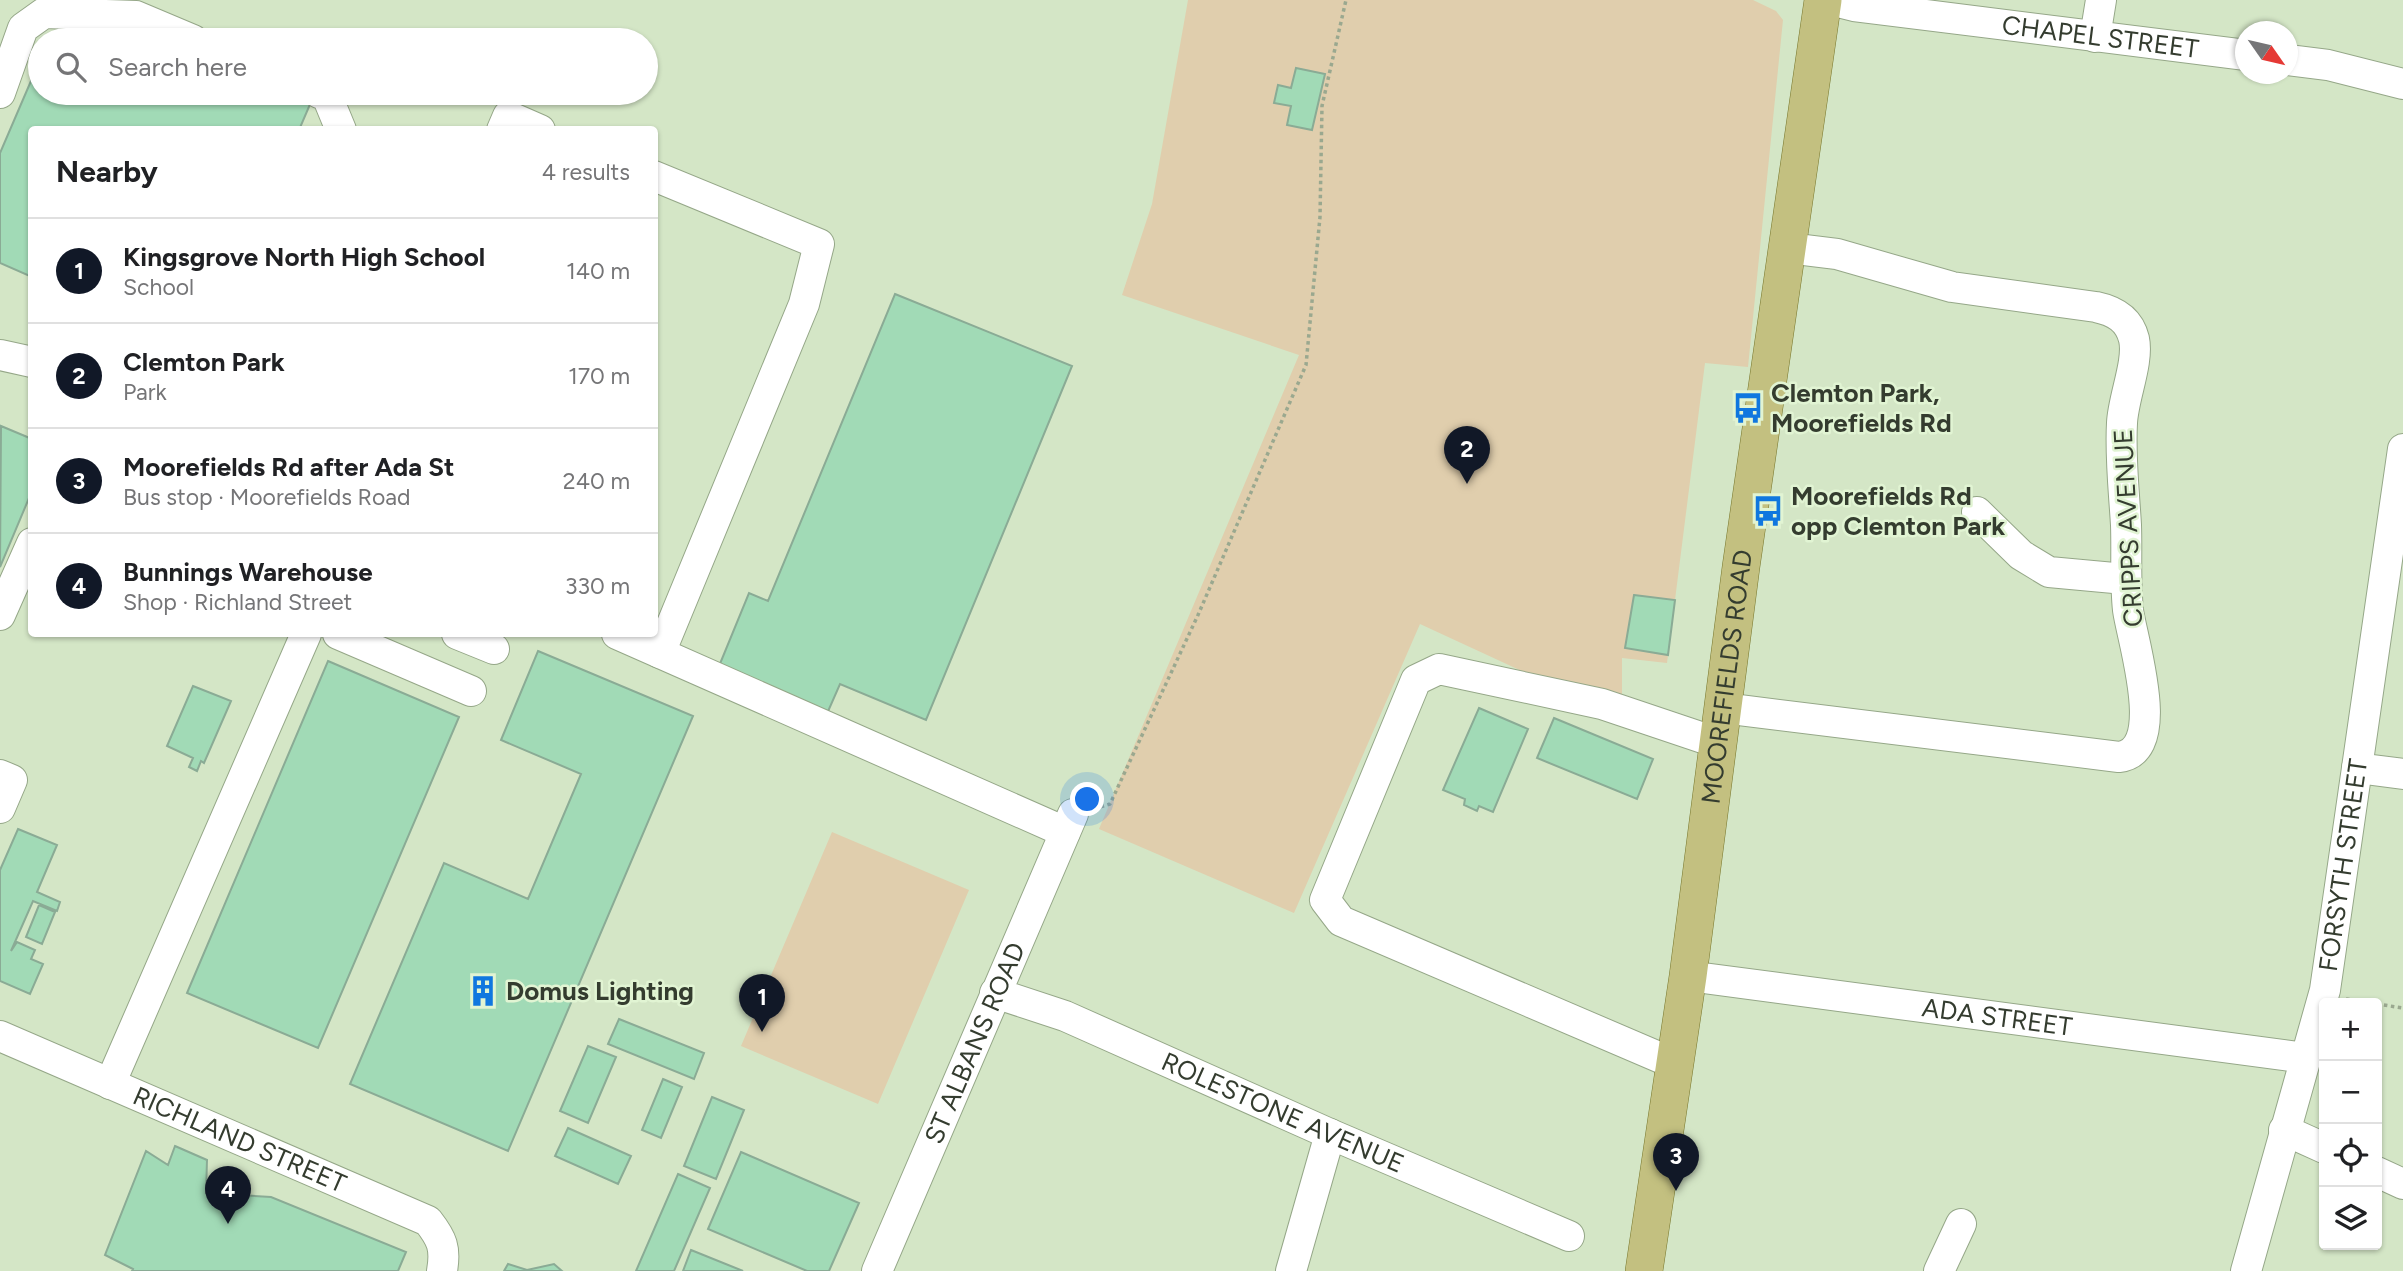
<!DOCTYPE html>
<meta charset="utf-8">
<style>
:root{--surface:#fff;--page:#f6f6f6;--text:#202124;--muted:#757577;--line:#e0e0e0;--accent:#111827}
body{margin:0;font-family:Figtree,sans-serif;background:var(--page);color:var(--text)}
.controls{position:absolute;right:21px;bottom:21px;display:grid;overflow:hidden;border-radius:7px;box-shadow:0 2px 5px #0004}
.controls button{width:63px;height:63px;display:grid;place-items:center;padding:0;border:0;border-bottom:2px solid var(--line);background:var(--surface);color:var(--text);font:35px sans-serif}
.compass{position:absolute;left:2235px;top:21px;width:63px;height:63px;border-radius:50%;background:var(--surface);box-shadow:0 2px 5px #0004;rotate:124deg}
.you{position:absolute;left:1088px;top:800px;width:24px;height:24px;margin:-18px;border:5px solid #fff;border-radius:50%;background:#1a73e8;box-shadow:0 0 0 10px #1a73e833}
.badge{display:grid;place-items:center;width:46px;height:46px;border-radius:50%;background:var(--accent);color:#fff;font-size:23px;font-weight:700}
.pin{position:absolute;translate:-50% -58px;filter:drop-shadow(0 2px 4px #0008)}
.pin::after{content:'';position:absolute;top:37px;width:24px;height:21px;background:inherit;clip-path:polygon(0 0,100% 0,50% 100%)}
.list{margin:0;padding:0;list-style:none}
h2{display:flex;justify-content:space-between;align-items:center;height:91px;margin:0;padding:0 28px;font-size:30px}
h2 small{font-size:23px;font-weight:400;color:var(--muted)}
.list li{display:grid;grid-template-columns:46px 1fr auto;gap:21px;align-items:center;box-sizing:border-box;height:105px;padding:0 28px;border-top:2px solid var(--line)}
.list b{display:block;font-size:26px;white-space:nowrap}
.list p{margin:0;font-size:23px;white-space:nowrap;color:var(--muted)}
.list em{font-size:23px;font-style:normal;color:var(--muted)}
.icon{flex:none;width:38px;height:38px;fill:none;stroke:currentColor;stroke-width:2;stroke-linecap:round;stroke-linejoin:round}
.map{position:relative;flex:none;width:2403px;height:1271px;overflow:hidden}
.search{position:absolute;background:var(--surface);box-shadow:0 2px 5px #0004;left:28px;top:28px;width:630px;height:77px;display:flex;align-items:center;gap:18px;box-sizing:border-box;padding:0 24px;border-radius:38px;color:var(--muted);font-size:26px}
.panel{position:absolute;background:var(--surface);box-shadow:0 2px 5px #0004;left:28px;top:126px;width:630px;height:511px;border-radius:7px}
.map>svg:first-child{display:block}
.green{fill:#e0cead}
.building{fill:#a1dab6;stroke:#8aab95;stroke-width:2}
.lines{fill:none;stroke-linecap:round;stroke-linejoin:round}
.minor-casing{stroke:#95a788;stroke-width:32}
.major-casing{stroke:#77762c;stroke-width:38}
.path{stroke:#9aa88f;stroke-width:3.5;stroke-dasharray:3.5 3.5;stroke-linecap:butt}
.minor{stroke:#fff;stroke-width:30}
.major{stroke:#c3c080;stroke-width:37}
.labels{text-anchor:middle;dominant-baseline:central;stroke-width:5;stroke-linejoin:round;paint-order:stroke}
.street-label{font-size:26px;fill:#343c2f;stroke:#e1f4d3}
.poi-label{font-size:26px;font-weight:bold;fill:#343c2f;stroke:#e1f4d3;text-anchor:start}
</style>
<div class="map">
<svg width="2403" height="1271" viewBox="0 0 2403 1271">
<rect width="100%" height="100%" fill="#d4e6c6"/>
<!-- green -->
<path class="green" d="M 1188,0 L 1753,0 L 1776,11 L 1783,20 L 1748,367 L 1705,363 L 1667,663 L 1622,658 L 1622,699 L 1543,681 L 1420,624 L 1294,913 L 1099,829 L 1299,355 L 1122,295 L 1152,204 Z
M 832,832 L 969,890 L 878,1104 L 741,1046 Z"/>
<!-- building -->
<path class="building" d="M 40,60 L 40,93 L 289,93 L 311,102 L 299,130 L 32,130 L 32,277 L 0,263 L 0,153 Z
M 1296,68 L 1325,74 L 1312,130 L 1287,125 L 1291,106 L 1274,103 L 1278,85 L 1291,88 Z
M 895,294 L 1072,366 L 926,720 L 840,684 L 826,716 L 717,671 L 749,593 L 768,601 Z
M 1,426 L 32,439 L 32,499 L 29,498 L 0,567 Z
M 1634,595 L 1675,600 L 1668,655 L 1625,648 Z
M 538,651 L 693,716 L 508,1151 L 350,1084 L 444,863 L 528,899 L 581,774 L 501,740 Z
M 328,661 L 459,717 L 318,1048 L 187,993 Z
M 193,686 L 231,701 L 204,763 L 201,761 L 197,771 L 189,767 L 193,758 L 167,746 Z
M 1479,708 L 1528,729 L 1493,812 L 1479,806 L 1477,811 L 1464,805 L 1465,799 L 1443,790 Z
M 1554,718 L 1653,759 L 1637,799 L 1537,758 Z
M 18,829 L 57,845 L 37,892 L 60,902 L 57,911 L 33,901 L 11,951 L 17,942 L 35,950 L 31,959 L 43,964 L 30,994 L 0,981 L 0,870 Z
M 39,905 L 55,912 L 42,944 L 26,937 Z
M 619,1019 L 704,1053 L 694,1079 L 608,1044 Z
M 588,1046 L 616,1057 L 588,1123 L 560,1111 Z
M 663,1079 L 682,1087 L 661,1138 L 642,1130 Z
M 712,1097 L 744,1110 L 716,1179 L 684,1166 Z
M 568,1128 L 631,1156 L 618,1184 L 555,1156 Z
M 175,1146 L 207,1160 L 206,1193 L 271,1197 L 406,1252 L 398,1271 L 132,1271 L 133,1269 L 105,1255 L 146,1151 L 168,1165 Z
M 741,1152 L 859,1203 L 829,1271 L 807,1271 L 708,1229 Z
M 678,1174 L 710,1188 L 674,1271 L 636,1271 Z
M 691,1250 L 743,1271 L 683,1271 Z
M 508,1264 L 527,1270 L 554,1264 L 562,1271 L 504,1271 Z"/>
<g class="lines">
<defs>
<g id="minor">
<path id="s1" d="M 1830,0 L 1854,6 L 2246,55"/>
<path d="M 2095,37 L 2101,0"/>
<path d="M 2288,60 L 2328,65 L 2403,84"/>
<path d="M 0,93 L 23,28 L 44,13 L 136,16 L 193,40"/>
<path d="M 319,93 L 327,96 L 341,130"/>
<path d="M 502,130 L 508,116 L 540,130"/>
<path d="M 654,176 L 819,244 L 804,304 L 660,653"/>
<path d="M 0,355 L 32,362"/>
<path d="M 1977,512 L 2021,555 L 2049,572 L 2125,579"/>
<path d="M 0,615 L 32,543"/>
<path d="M 338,634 L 471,691"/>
<path d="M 457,634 L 494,649"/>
<path d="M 617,634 L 1065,832"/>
<path d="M 1723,708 L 2119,757 C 2169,752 2132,640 2128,610 C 2125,582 2127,554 2126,525 C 2124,491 2120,457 2122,423 C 2123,398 2139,362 2134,339 C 2129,319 2115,311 2096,307 L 1952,287 L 1837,254 L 1788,248"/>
<path d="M 2357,768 L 2403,774"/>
<path d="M 0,775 L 12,780 L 0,808"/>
<path id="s2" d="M 1688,976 L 2306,1058"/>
<path id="s3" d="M 995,993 L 1065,1016 L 1330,1134 L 1569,1236"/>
<path id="s4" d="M 0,1036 L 428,1221 C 442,1239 446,1248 442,1271"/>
<path d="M 1675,1064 L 1341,921 L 1325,900 L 1416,680 L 1439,669 L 1602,704 L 1718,743"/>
<path d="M 110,1084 L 306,634"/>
<path d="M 2284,1130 L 2324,1148"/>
<path d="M 2377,1172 L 2403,1184"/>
<path id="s5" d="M 877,1271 L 1073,814"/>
<path d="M 1291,1271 L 1330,1134"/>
<path d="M 1939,1271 L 1961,1224"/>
<path id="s6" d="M 2246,1271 L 2325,990 L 2403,449"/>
</g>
<g id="major">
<path id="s7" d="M 1644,1271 L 1688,976 L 1741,567 L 1823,0"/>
</g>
</defs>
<!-- minor casing -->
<use href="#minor" class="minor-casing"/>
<!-- major casing -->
<use href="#major" class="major-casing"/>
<!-- path -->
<path class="path" d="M 1094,809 L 1110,804 L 1198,615 L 1306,365 L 1320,217 L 1322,106 L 1346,0
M 2346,999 L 2371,1003
M 2377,1004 L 2403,1008"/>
<!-- minor -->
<use href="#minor" class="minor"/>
<!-- major -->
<use href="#major" class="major"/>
</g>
<!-- icons -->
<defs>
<symbol id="bus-bare" viewBox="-9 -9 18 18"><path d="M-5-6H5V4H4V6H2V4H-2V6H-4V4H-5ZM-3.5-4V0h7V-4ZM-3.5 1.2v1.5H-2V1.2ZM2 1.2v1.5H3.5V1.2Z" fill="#1077df" stroke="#e1f4d3" stroke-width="2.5" paint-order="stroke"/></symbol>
<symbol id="building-bare" viewBox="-9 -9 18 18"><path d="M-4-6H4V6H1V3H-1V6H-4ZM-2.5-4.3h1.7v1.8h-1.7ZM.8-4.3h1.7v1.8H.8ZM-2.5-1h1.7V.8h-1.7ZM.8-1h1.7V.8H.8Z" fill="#1077df" stroke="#e1f4d3" stroke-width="2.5" paint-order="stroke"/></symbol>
</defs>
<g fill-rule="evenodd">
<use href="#bus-bare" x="1726" y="386" width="44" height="44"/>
<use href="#bus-bare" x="1746" y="489" width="44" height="44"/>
<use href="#building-bare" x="461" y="969" width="44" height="44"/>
</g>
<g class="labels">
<!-- street labels -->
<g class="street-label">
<text stroke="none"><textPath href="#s1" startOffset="273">CHAPEL STREET</textPath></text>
<text transform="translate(2128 528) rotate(-93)">CRIPPS AVENUE</text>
<text stroke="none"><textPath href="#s7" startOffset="600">MOOREFIELDS ROAD</textPath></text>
<text stroke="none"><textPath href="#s6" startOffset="418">FORSYTH STREET</textPath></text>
<text stroke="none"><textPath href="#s2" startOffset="312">ADA STREET</textPath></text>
<text stroke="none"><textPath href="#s5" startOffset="248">ST ALBANS ROAD</textPath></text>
<text stroke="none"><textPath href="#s3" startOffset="312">ROLESTONE AVENUE</textPath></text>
<text stroke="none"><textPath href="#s4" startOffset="261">RICHLAND STREET</textPath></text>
</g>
<!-- poi labels -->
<g class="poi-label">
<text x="1771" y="393">Clemton Park,<tspan x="1771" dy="30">Moorefields Rd</tspan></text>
<text x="1791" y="496">Moorefields Rd<tspan x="1791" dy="30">opp Clemton Park</tspan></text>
<text x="506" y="991">Domus Lighting</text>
</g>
</g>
</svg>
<div class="controls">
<button>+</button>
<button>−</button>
<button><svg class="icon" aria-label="locate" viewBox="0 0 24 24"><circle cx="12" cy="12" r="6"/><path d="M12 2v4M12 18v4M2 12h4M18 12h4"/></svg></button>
<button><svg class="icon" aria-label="layers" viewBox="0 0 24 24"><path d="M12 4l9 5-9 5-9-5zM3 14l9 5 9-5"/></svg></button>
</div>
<svg class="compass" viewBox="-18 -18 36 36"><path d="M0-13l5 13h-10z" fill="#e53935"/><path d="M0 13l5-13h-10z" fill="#757577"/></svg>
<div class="you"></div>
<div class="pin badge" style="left:762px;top:1032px">1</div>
<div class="pin badge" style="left:1467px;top:484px">2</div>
<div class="pin badge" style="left:1676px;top:1191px">3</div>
<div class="pin badge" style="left:228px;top:1224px">4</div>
<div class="search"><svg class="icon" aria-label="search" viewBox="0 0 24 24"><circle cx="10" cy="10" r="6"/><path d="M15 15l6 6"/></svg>Search here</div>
<section class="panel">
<h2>Nearby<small>4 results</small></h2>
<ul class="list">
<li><span class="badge">1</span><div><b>Kingsgrove North High School</b><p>School</p></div><em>140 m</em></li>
<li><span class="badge">2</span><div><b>Clemton Park</b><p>Park</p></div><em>170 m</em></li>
<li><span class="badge">3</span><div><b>Moorefields Rd after Ada St</b><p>Bus stop · Moorefields Road</p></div><em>240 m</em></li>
<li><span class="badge">4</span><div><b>Bunnings Warehouse</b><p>Shop · Richland Street</p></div><em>330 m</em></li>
</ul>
</section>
</div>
